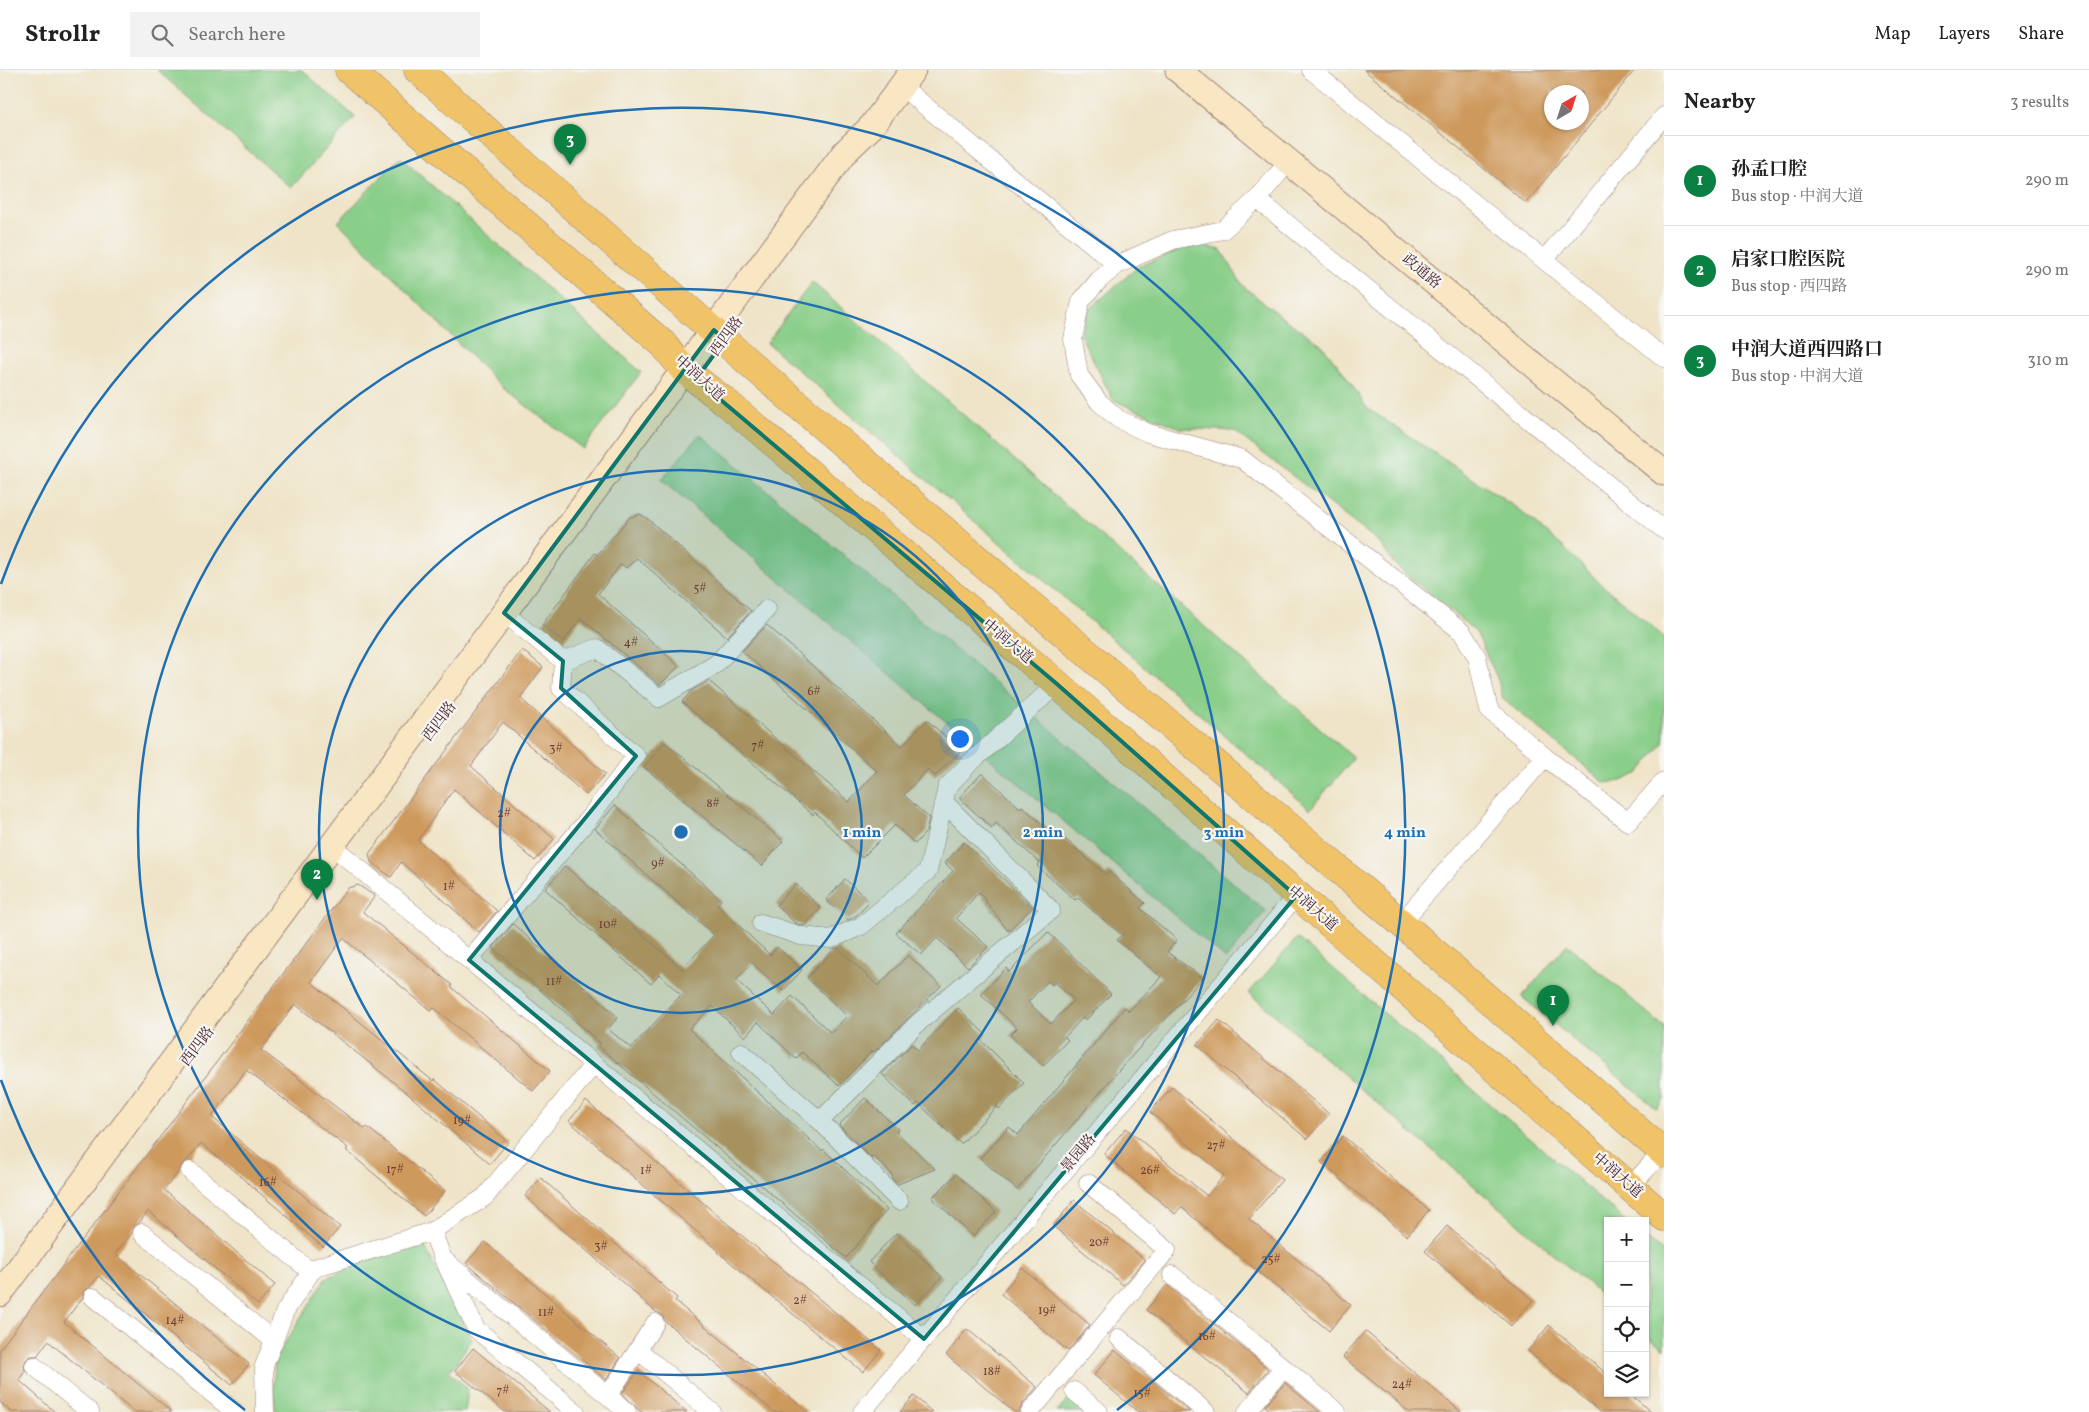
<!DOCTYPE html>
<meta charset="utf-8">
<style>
:root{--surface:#fff;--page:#f2f2f2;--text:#222;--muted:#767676;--line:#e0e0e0;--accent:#0b8043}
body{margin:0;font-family:Vollkorn,"Noto Serif SC",serif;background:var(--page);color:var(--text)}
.controls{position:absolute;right:15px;bottom:15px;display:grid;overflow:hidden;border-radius:0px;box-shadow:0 1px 4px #0004}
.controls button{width:45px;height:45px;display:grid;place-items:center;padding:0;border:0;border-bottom:1px solid var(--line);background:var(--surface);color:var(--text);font:25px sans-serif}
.compass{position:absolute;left:1544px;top:15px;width:45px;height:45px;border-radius:50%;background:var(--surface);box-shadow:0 1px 4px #0004;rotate:39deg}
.you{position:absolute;left:959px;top:668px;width:18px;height:18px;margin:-12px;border:4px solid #fff;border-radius:50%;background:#1a73e8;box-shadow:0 0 0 8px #1a73e833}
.badge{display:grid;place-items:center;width:32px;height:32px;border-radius:50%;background:var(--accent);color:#fff;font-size:16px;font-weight:700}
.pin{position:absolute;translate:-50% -41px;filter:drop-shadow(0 1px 2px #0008)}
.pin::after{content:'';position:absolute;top:26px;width:18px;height:15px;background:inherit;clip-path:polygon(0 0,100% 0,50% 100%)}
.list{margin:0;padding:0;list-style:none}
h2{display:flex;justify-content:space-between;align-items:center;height:65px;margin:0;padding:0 20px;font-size:21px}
h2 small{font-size:16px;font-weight:400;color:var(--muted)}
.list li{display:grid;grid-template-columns:32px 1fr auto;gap:15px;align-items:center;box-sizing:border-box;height:90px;padding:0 20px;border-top:1px solid var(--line)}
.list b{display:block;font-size:19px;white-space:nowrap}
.list p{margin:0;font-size:16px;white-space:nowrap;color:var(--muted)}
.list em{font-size:16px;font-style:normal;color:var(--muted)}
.icon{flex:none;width:28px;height:28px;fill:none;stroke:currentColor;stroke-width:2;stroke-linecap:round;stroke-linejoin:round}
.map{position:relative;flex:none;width:1664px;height:1342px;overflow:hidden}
header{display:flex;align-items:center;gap:30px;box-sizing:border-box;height:70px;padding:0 25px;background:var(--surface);border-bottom:1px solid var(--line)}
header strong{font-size:24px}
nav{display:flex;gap:28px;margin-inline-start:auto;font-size:18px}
.search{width:350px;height:45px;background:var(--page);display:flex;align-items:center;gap:12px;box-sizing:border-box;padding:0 18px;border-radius:0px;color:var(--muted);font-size:19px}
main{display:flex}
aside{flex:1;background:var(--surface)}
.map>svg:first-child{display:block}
.green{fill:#89ce89;stroke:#6a765a}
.building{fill:#ce995b;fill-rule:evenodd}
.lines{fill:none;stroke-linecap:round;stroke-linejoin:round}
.street-casing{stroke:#9c827a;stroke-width:19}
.secondary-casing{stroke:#9c827a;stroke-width:27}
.primary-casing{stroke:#9c827a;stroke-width:29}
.street{stroke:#fff;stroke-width:18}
.secondary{stroke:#f9e7c3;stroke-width:25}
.primary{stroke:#f0c369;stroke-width:28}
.marked{fill:#0f766e;fill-opacity:0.2;stroke:#0f766e;stroke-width:4;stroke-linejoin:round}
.ring{fill:none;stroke:#1f6fb2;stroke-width:2.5}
.labels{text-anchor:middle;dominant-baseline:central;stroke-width:4.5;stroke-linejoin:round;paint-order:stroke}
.number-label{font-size:12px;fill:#6b3e37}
.street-label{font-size:15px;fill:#4a1f2b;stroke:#f6f6f2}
.centre{fill:#1f6fb2;stroke:#f6f6f2;stroke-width:2.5}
.ring-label{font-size:15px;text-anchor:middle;font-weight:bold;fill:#1f6fb2;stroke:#f6f6f2;stroke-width:4.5;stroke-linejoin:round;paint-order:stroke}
</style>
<header>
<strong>Strollr</strong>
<div class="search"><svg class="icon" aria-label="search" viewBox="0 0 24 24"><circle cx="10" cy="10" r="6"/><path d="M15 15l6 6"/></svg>Search here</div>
<nav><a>Map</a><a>Layers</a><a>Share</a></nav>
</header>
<main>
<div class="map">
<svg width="1664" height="1342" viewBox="0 0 1664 1342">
<rect width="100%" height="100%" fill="#f6f6f2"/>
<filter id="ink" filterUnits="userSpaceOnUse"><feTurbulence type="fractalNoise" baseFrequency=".02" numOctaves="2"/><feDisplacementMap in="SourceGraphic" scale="10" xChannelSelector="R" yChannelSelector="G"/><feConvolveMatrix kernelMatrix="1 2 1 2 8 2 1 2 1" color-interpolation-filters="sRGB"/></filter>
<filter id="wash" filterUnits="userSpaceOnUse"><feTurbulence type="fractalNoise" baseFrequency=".0096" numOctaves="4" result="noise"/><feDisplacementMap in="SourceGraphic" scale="20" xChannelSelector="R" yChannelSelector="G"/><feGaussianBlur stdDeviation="1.12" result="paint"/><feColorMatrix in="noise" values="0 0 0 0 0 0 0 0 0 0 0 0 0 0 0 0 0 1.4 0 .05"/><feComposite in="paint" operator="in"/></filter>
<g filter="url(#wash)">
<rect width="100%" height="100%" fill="#efe4c8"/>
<!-- green -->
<path class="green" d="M 157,0 L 302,0 L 355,47 L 291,118 Z
M 400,87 L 641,302 L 583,379 L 503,318 L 338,152 Z
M 1201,175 L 1221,180 L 1243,216 L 1284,249 L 1321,274 L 1344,303 L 1367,338 L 1518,439 L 1564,478 L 1601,514 L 1664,567 L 1664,672 L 1639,703 L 1622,711 L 1605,713 L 1503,629 L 1498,610 L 1476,562 L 1394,494 L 1379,472 L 1234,361 L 1180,358 L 1113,330 L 1080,264 L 1089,239 L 1139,196 L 1185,178 Z
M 812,212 L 1354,688 L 1310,739 L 767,273 Z
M 700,364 L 1266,841 L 1226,889 L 661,410 Z
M 1297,868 L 1626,1151 L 1608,1151 L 1608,1231 L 1249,923 Z
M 1567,874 L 1664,957 L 1664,1030 L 1657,1039 L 1522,927 Z
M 1645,1167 L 1664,1183 L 1664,1279 L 1645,1263 Z
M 423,1173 L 472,1270 L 449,1302 L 468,1319 L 465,1342 L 276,1342 L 273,1321 L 275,1289 L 326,1208 L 369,1190 Z
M 1073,1324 L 1095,1342 L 1057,1342 Z"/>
<g id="blocks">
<!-- building -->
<path class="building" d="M 1364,0 L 1635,0 L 1526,133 ZM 1552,22 L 1582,22 L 1582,52 L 1552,52 Z
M 640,444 L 648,449 L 751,541 L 727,567 L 637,488 L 626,498 L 621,494 L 598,524 L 679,596 L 660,615 L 581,548 L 563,572 L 542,555 L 595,483 L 597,485 L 630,447 Z
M 767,555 L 902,676 L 927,650 L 961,681 L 935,706 L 928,699 L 904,725 L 929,748 L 926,762 L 915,774 L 895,755 L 862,788 L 815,742 L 813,745 L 682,632 L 691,621 L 709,611 L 849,732 L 877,701 L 742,581 Z
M 522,580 L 543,597 L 520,628 L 605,704 L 586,725 L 503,652 L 471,696 L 554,769 L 535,791 L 454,719 L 418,770 L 497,841 L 479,862 L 401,792 L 391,807 L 371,792 L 369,784 Z
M 665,672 L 783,771 L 762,796 L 644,697 Z
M 982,703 L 1020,738 L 1022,736 L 1060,770 L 1063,767 L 1106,805 L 1109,802 L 1145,833 L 1140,838 L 1177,870 L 1167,882 L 1203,908 L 1120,999 L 1017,1120 L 980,1088 L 1009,1057 L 1018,1065 L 1125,937 L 1129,941 L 1161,907 L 1117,870 L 1122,865 L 1078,828 L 1075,830 L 1037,796 L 1040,793 L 996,753 L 992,758 L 959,728 Z
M 615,735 L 721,830 L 717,835 L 770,885 L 777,877 L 802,900 L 783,921 L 752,893 L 736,910 L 774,945 L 792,926 L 831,963 L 847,946 L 807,908 L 834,879 L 838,878 L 878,916 L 908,885 L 941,916 L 874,982 L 872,981 L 839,1016 L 802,982 L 796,989 L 758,952 L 745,967 L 712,936 L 689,959 L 822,1081 L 823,1079 L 887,1140 L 846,1188 L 598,976 L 600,973 L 493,878 L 513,854 L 618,947 L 608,959 L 631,978 L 681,925 L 659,904 L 651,914 L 545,819 L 565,796 L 682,899 L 714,865 L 595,759 Z
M 964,772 L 1033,837 L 1008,861 L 979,822 L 956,848 L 988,877 L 968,897 L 937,868 L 921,885 L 896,863 L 953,801 L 945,793 Z
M 845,809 L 870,832 L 857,845 L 848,850 L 826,830 Z
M 796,814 L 821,838 L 804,856 L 795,853 L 776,835 Z
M 358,815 L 375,826 L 363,842 L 452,915 L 451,917 L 550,1001 L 533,1021 L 434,938 L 431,941 L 343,868 L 311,912 L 433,1011 L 434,1009 L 508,1072 L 490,1094 L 406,1022 L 295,934 L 261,980 L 365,1059 L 367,1057 L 445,1121 L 424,1146 L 346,1080 L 348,1078 L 246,1000 L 212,1047 L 340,1157 L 323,1177 L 201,1073 L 187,1091 L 182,1095 L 180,1100 L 164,1120 L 275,1215 L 258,1235 L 148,1141 L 139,1153 L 134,1157 L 132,1163 L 115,1184 L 249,1294 L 232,1315 L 99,1206 L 90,1217 L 84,1221 L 83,1227 L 64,1252 L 172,1342 L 134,1342 L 48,1271 L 37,1286 L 31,1286 L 26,1290 L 24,1295 L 25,1301 L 19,1310 L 55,1342 L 11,1342 L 0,1332 L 0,1279 L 348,818 Z
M 1048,862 L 1111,924 L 1086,950 L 1083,947 L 1065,967 L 1068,970 L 1043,996 L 1010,965 L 1017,958 L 981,924 L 1006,898 L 1009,902 ZM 1048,911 L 1052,915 L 1055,912 L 1074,930 L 1051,954 L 1028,932 Z
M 958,938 L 986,965 L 981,970 L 1024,1013 L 999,1039 L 997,1036 L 961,1074 L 918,1033 L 915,1036 L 882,1004 L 912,974 L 918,980 Z
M 1219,950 L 1329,1044 L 1307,1069 L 1197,975 Z
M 1172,1017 L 1282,1110 L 1249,1149 L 1351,1235 L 1329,1261 L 1181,1137 L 1175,1144 L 1104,1084 L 1126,1058 L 1207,1126 L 1224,1105 L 1150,1042 Z
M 865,1028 L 898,1059 L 896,1062 L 935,1099 L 898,1114 L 893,1110 L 891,1103 L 873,1086 L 871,1088 L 839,1055 Z
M 586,1031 L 724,1151 L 881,1280 L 863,1302 L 718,1182 L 719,1181 L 569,1051 Z
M 1343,1066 L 1429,1140 L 1407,1166 L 1321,1092 Z
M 956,1104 L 996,1142 L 973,1166 L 932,1128 Z
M 541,1108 L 677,1228 L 675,1231 L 808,1342 L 774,1342 L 678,1262 L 665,1251 L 661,1244 L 656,1242 L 525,1126 Z
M 1074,1130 L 1145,1190 L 1123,1215 L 1053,1156 Z
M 1447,1156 L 1533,1230 L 1511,1256 L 1425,1181 Z
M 896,1163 L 942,1207 L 915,1235 L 869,1192 Z
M 485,1172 L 620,1288 L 606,1310 L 466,1193 Z
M 1022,1198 L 1090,1255 L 1068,1281 L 1001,1224 Z
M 1167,1215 L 1268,1299 L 1249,1323 L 1146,1240 Z
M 1549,1255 L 1608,1305 L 1608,1323 L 1629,1323 L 1651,1342 L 1600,1342 L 1528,1281 Z
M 967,1259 L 1037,1317 L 1022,1335 L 1019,1342 L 1014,1342 L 946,1285 Z
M 1365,1261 L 1461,1342 L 1409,1342 L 1343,1287 Z
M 473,1278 L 550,1342 L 505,1342 L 455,1301 Z
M 1115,1280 L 1173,1328 L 1190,1342 L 1138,1342 L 1094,1305 Z
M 638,1301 L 687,1342 L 641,1342 L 622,1324 Z
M 1285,1313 L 1320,1342 L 1272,1342 L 1265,1336 Z
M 914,1326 L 932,1342 L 900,1342 Z"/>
</g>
</g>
<g filter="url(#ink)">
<use href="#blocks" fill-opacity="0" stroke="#9c827a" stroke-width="1"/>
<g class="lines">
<defs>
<path id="street" d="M 1311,0 L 1544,190 L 1664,46
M 901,16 L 1117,195
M 1289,91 L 1257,129 L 1664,460
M 1257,129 L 1223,160 L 1173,170 L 1117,195 L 1099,210 L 1081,231 L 1073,269 L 1079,305 L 1099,332 L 1118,349 L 1148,363 L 1242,389 L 1462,562 L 1477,587 L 1489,640 L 1545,687
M 1544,190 L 1664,288
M 504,543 L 563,591 L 597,578 L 659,628 L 716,594 L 767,539
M 331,775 L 924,1269
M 761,853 L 801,866 L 831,869 L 861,856 L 928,801 L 947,717 L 968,695 L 1057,614
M 1401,853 L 1545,687 L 1628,752 L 1664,711
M 469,890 L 586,752 L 636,686 L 561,618 L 563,591
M 741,982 L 820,1051 L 899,1131
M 820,1051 L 918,953 L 1051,840 L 944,732
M 190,1101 L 311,1202
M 1630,1117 L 1664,1080
M 432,1161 L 443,1189 L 608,1326 L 655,1253
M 142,1163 L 274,1271
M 446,1194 L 476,1259 L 576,1342
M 1172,1205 L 1337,1342
M 93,1227 L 235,1342
M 1119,1268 L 1206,1342
M 638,1280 L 712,1342
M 34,1296 L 90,1342
M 1074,1321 L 1099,1342
M 608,1326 L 627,1342
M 265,1342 L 264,1296 L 285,1241 L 311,1202 L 317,1197 L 432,1161 L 485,1127 L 594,994
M 862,1342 L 1296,826
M 1030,1342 L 1167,1180 L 1088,1113
M 1247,1342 L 1283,1298"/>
<path id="secondary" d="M 1178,0 L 1664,403
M 0,1224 L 845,82 L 872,56 L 913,0"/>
<path id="primary" d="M 349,0 L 663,274 L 684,300 L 728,334 L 1057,614 L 1664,1147
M 418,0 L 755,298 L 1401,853 L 1664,1083"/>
</defs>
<!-- street casing -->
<use href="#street" class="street-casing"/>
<!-- secondary casing -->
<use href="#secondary" class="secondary-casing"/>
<!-- primary casing -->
<use href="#primary" class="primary-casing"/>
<!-- street -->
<use href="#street" class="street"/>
<!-- secondary -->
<use href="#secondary" class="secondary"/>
<!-- primary -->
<use href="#primary" class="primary"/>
</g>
</g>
<!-- marked area -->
<path class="marked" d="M 714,260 L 725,270 L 696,309 L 1057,614 L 1296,826 L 924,1269 L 469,890 L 636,686 L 561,618 L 563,591 L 504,543 Z"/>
<!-- distance rings -->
<g class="ring">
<circle cx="681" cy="762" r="181"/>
<circle cx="681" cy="762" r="362"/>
<circle cx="681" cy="762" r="543"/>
<path d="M245 1340A724 724 0 0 1 1 1010M1 514A724 724 0 1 1 1117 1340"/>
</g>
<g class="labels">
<!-- number labels -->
<g class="number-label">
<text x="700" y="519">5#</text>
<text x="631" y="573">4#</text>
<text x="814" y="622">6#</text>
<text x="758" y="676">7#</text>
<text x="556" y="679">3#</text>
<text x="713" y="734">8#</text>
<text x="504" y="744">2#</text>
<text x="658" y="794">9#</text>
<text x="449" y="817">1#</text>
<text x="608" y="855">10#</text>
<text x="554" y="912">11#</text>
<text x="462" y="1051">19#</text>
<text x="1216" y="1076">27#</text>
<text x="395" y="1100">17#</text>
<text x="646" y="1101">1#</text>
<text x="1150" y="1101">26#</text>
<text x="268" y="1113">16#</text>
<text x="1099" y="1173">20#</text>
<text x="601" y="1177">3#</text>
<text x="1271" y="1190">25#</text>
<text x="800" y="1231">2#</text>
<text x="1047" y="1241">19#</text>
<text x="546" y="1243">11#</text>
<text x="175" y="1251">14#</text>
<text x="1207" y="1267">16#</text>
<text x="992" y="1302">18#</text>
<text x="1402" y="1315">24#</text>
<text x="503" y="1321">7#</text>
<text x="1142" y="1324">15#</text>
</g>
<!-- street labels -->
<g class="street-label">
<text transform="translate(1421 202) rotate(40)">政通路</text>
<text transform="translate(727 267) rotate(-54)">西四路</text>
<text transform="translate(699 309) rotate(42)">中润大道</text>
<text transform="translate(1007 572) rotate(40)">中润大道</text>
<text transform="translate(440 652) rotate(-53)">西四路</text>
<text transform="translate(1312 839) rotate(41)">中润大道</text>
<text transform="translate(198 977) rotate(-53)">西四路</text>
<text transform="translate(1079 1084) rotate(-50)">景园路</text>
<text transform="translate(1617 1106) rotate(41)">中润大道</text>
</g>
</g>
<circle cx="681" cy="762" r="8" class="centre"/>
<g class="ring-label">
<text x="862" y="767">1 min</text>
<text x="1043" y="767">2 min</text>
<text x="1224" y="767">3 min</text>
<text x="1405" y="767">4 min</text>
</g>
</svg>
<div class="controls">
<button>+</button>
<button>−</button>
<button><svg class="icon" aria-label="locate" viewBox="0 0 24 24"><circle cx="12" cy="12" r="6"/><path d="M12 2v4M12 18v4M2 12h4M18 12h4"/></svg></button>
<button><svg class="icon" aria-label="layers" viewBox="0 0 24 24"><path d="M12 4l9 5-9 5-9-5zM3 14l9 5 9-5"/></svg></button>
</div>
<svg class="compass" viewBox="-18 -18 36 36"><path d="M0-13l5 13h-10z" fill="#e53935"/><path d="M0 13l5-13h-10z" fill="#767676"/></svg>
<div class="you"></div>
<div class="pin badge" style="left:1553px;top:956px">1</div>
<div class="pin badge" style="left:317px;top:830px">2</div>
<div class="pin badge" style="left:570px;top:95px">3</div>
</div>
<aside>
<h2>Nearby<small>3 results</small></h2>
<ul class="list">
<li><span class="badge">1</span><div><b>孙孟口腔</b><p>Bus stop · 中润大道</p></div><em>290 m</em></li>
<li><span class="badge">2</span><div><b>启家口腔医院</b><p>Bus stop · 西四路</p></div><em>290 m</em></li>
<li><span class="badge">3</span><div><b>中润大道西四路口</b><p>Bus stop · 中润大道</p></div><em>310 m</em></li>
</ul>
</aside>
</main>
